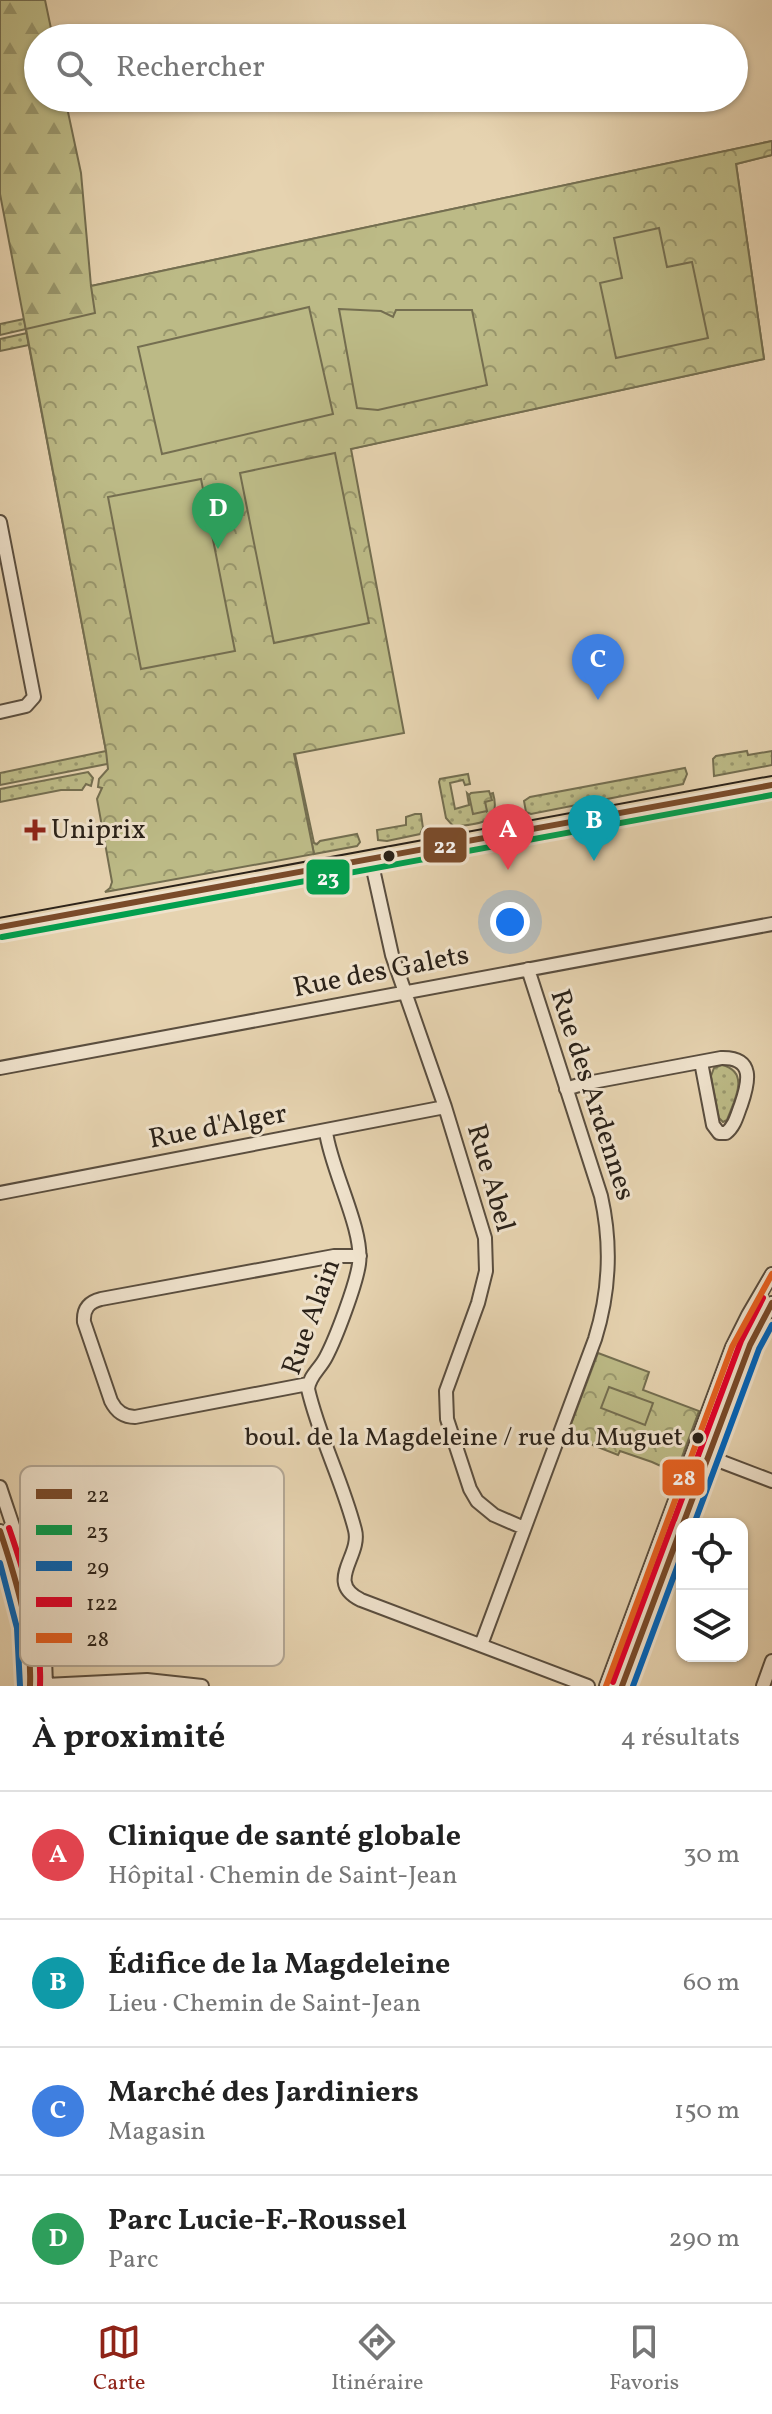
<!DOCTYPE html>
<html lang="fr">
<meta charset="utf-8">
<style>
:root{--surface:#fff;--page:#f2f2f2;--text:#222;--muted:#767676;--line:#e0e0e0;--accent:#8f2418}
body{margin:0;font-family:Vollkorn,serif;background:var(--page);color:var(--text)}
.controls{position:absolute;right:24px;bottom:24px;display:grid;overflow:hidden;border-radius:16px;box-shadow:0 2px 6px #0004}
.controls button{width:72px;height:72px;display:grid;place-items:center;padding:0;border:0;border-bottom:2px solid var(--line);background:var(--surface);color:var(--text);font:40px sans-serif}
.you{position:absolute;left:510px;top:922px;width:28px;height:28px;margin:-20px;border:6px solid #fff;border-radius:50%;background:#1a73e8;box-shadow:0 0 0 12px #1a73e833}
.badge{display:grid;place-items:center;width:52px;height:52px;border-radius:50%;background:var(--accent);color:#fff;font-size:26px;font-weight:700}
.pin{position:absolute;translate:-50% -66px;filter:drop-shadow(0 2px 4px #0008)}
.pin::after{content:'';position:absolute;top:42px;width:28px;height:24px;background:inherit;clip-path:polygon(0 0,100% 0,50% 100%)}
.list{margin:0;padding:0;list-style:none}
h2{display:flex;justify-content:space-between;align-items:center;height:104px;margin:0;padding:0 32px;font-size:34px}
h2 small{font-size:26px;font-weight:400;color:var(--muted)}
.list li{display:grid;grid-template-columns:52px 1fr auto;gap:24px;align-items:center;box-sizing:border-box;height:128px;padding:0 32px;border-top:2px solid var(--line)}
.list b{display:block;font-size:30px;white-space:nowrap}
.list p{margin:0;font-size:26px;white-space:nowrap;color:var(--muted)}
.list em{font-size:26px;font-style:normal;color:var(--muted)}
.icon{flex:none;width:44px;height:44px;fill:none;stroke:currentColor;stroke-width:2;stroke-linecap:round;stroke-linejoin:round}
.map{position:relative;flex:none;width:772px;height:1686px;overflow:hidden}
.search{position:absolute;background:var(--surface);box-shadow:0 2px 6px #0004;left:24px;right:24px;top:24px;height:88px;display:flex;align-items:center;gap:20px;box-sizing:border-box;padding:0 28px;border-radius:44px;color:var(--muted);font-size:30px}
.sheet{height:616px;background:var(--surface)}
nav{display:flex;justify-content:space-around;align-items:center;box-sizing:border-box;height:112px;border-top:2px solid var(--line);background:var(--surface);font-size:22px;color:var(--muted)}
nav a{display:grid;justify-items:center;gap:4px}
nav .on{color:var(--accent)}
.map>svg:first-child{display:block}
.grass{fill:url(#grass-dots);stroke:#746e50;stroke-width:2}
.forest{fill:url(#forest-firs);stroke:#746e50;stroke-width:2}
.park{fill:url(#park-crowns);stroke:#746e50;stroke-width:2}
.pitch{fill:#bcba86;stroke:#746e50;stroke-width:2}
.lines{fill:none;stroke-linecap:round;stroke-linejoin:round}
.minor-casing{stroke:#5a4e3f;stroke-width:16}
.major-casing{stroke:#2b2219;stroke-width:20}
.minor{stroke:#efe2cc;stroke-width:12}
.major{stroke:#e6d3b0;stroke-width:16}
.bus-1-casing{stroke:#efe2cc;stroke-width:12}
.bus-2-casing{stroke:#efe2cc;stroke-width:12}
.bus-3-casing{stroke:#efe2cc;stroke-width:12}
.bus-4-casing{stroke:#efe2cc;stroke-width:12}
.bus-5-casing{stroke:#efe2cc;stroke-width:12}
.bus-1{stroke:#7a4b2a;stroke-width:6}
.bus-2{stroke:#029f4e;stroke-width:6}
.bus-3{stroke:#0065bd;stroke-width:6}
.bus-4{stroke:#e4002b;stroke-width:6}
.bus-5{stroke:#e86222;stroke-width:6}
.poi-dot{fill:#8f2418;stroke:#efe2cc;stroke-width:3}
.bus-dot{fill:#2b2219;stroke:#efe2cc;stroke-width:3}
.labels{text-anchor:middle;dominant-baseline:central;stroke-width:6;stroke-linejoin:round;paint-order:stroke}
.bus-label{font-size:26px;fill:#2b2219;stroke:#efe2cc;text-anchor:end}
.poi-label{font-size:28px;fill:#2b2219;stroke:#efe2cc;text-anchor:start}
.street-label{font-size:28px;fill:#2b2219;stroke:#efe2cc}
.key{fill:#efe2cc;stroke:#b4a896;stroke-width:2}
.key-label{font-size:22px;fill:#2b2219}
.line-badge{stroke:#efe2cc;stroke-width:3}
.badge-label{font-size:22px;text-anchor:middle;font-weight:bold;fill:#fff}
</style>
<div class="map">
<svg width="772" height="1686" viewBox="0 0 772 1686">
<defs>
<pattern id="grass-dots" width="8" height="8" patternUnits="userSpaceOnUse" patternTransform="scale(2)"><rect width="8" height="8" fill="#bcba86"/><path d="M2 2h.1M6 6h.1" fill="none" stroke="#99976d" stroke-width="1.8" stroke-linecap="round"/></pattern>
<pattern id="forest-firs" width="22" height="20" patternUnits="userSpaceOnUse" patternTransform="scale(2)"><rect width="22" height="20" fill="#bcba86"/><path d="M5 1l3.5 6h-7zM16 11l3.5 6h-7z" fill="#99976d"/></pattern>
<pattern id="park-crowns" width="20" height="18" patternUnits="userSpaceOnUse" patternTransform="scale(2)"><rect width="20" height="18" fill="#bcba86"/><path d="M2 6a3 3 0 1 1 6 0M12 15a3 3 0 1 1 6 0" fill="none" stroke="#99976d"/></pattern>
</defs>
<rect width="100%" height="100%" fill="#e6d3b0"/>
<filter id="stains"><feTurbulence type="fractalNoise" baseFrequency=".0025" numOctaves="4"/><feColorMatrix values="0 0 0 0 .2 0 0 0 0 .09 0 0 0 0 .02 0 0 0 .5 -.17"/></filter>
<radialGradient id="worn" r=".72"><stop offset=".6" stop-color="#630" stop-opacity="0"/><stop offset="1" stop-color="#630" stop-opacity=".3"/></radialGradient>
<!-- grass -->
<path class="grass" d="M 24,319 L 26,329 L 0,335 L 0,324 Z
M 27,333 L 29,345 L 0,351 L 0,339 Z
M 106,751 L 118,751 L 113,761 L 107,764 L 0,785 L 0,773 Z
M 747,751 L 748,755 L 772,751 L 772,765 L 714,776 L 713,759 L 716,756 Z
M 293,754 L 295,754 L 314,843 L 317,844 L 320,841 L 357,834 L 360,842 L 357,846 L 314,854 Z
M 685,768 L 687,774 L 683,784 L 531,814 L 526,812 L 524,801 L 530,797 Z
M 88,772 L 93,778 L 91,786 L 86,784 L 82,790 L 61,790 L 0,802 L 0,789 Z
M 468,774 L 470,784 L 465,785 L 463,780 L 450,783 L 455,809 L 469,805 L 467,793 L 486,811 L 485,801 L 491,800 L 490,794 L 493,793 C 502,825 478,823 454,827 L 446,818 L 439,782 L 440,779 Z
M 415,814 L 421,814 L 423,828 L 420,834 L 387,841 L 378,840 L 377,830 L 406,825 L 406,817 Z
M 722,1065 C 751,1072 734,1101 727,1120 L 723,1122 L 719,1118 L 711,1076 L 714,1068 Z"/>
<!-- forest -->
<path class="forest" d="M 0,0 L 45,0 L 53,38 L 38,38 L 38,98 L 65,98 L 81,173 L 91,286 L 772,141 L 772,155 L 736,164 L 764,359 L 350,449 L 106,751 L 0,194 Z"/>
<!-- park -->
<path class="park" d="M 772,141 L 772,155 L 736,164 L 764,359 L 351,449 L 404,733 L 294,754 L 314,854 L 105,892 L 110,888 L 112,882 L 97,799 L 102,788 L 98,787 L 99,779 L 108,769 L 106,751 L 26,329 L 95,313 L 91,286 Z
M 489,791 L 492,800 L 485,802 L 487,811 L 473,814 L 469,795 L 471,793 Z
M 598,1353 L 649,1372 L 643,1390 L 699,1411 L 676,1473 L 652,1462 L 620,1451 L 618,1455 L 567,1435 Z"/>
<!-- pitch -->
<path class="pitch" d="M 659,228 L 667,267 L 692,262 L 708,338 L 616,358 L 600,283 L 622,278 L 614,238 Z
M 309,307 L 333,414 L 162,454 L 138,347 Z
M 339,309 L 381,311 L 393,317 L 396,310 L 472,310 L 487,385 L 378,410 L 357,408 Z
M 335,453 L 369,623 L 274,643 L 240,473 Z
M 201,479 L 235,651 L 141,669 L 108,497 Z
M 609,1387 L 653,1403 L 645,1425 L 601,1408 Z"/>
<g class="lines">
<defs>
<path id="minor" d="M 0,522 L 34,697 L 26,706 L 0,712
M 371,860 L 392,955 L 445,1107 L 485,1238 L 486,1271 L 478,1303 L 446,1391 L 447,1419 L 470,1489 L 477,1501 L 494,1515 L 524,1528
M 0,1068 L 772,924
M 566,1089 L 582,1084 L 721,1058 C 755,1057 749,1082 741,1105 C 737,1115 735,1126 726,1133 L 719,1133 L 713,1125 L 701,1062
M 326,1132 C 331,1170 364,1230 359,1264 C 356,1285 336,1338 326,1357 C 320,1369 309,1376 308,1389 C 319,1437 343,1482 355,1530 C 362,1556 324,1582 361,1600 L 588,1686
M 0,1193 L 445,1107
M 308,1384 L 135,1417 C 124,1417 116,1411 111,1401 L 84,1322 C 83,1309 89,1302 101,1299 L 334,1256 L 360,1256
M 704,1455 L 772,1481
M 0,1487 C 22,1554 46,1614 46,1686
M 683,1524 L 750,1345 L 772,1303
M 0,1531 C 17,1582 34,1632 30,1686
M 0,1555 L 122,1548 L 197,1549 L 213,1540
M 481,1645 L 595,1339 C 610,1291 612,1245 601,1196 L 528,969
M 25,1686 L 147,1680 L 202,1686
M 606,1686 L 732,1347 L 748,1315 L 772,1274
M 622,1686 L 682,1526
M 763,1686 L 772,1661"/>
<path id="major" d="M 0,927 L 772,785"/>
</defs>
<!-- minor casing -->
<use href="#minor" class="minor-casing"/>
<!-- major casing -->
<use href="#major" class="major-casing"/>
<!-- minor -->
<use href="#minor" class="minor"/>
<!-- major -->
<use href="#major" class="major"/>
<defs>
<path id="bus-1" d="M 0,927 L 772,785
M 683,1524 L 750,1345 L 772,1303
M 0,1531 C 17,1582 32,1632 30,1686
M 622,1686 L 682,1526"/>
<path id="bus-2" d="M 2,937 L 772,795"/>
<path id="bus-3" d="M 694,1524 L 759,1349 L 772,1325
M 0,1563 L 17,1628 L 20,1686
M 633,1686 L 682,1554"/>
<path id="bus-4" d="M 674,1520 L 741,1341 L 763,1298
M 9,1528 C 27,1580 42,1631 40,1686
M 613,1682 L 673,1522"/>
<path id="bus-5" d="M 606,1686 L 732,1347 L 772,1274"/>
</defs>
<!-- bus-1 casing -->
<use href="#bus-1" class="bus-1-casing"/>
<!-- bus-2 casing -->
<use href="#bus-2" class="bus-2-casing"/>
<!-- bus-3 casing -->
<use href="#bus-3" class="bus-3-casing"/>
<!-- bus-4 casing -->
<use href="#bus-4" class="bus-4-casing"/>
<!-- bus-5 casing -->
<use href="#bus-5" class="bus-5-casing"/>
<!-- bus-1 -->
<use href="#bus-1" class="bus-1"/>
<!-- bus-2 -->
<use href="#bus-2" class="bus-2"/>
<!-- bus-3 -->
<use href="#bus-3" class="bus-3"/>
<!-- bus-4 -->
<use href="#bus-4" class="bus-4"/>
<!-- bus-5 -->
<use href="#bus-5" class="bus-5"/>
</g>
<!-- markers -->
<path class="poi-dot" d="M31 818h8v8h8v8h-8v8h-8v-8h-8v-8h8z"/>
<g class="bus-dot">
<circle cx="389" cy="856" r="7"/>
<circle cx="698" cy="1438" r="7"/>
</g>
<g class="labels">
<!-- bus labels -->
<g class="bus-label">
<text x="683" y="1438">boul. de la Magdeleine / rue du Muguet</text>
</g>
<!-- poi labels -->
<g class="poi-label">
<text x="51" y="830">Uniprix</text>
</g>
<!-- street labels -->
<g class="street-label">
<text transform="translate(381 972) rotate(-11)">Rue des Galets</text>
<text transform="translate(592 1095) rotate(72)">Rue des Ardennes</text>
<text transform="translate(218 1127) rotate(-11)">Rue d'Alger</text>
<text transform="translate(490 1178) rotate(74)">Rue Abel</text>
<text transform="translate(312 1317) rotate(-70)">Rue Alain</text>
</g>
</g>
<!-- legend -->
<rect x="20" y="1466" width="264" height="200" rx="12" class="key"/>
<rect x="36" y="1489" width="36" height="10" fill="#7a4b2a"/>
<rect x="36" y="1525" width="36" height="10" fill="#029f4e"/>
<rect x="36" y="1561" width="36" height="10" fill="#0065bd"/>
<rect x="36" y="1597" width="36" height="10" fill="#e4002b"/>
<rect x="36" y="1633" width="36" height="10" fill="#e86222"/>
<g class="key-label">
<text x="86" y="1502">22</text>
<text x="86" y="1538">23</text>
<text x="86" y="1574">29</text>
<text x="86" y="1610">122</text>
<text x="86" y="1646">28</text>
</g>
<g class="line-badge">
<rect x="422" y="826" width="46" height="38" rx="8" fill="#7a4b2a"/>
<rect x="305" y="858" width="46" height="38" rx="8" fill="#029f4e"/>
<rect x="661" y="1458" width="45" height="39" rx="8" fill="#e86222"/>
</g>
<g class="badge-label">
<text x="445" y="853">22</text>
<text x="328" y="885">23</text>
<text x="684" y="1485">28</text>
</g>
<rect width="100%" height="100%" filter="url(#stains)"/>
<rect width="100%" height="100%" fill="url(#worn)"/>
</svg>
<div class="controls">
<button><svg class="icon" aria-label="locate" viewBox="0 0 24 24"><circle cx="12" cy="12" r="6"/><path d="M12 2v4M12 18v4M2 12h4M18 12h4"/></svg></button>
<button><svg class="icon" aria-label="layers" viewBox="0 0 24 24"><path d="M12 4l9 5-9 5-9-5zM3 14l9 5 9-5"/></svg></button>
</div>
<div class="you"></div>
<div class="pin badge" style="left:508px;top:870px;background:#e0444e">A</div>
<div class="pin badge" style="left:594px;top:861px;background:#0f9aa8">B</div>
<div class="pin badge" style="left:598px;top:700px;background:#3f7fe0">C</div>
<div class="pin badge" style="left:218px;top:549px;background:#2e9e5b">D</div>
<div class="search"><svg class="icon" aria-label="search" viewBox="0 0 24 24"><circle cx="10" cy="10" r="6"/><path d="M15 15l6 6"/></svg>Rechercher</div>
</div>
<section class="sheet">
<h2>À proximité<small>4 résultats</small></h2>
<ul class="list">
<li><span class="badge" style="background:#e0444e">A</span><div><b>Clinique de santé globale</b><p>Hôpital · Chemin de Saint-Jean</p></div><em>30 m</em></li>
<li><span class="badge" style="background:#0f9aa8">B</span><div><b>Édifice de la Magdeleine</b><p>Lieu · Chemin de Saint-Jean</p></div><em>60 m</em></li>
<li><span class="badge" style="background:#3f7fe0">C</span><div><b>Marché des Jardiniers</b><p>Magasin</p></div><em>150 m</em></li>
<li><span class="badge" style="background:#2e9e5b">D</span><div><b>Parc Lucie-F.-Roussel</b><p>Parc</p></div><em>290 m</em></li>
</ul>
</section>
<nav>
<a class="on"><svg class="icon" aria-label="map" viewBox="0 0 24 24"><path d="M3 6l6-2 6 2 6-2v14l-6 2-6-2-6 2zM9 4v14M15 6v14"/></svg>Carte</a>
<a><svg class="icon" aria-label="directions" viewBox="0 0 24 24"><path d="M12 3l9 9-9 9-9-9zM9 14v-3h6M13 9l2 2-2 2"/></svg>Itinéraire</a>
<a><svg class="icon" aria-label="saved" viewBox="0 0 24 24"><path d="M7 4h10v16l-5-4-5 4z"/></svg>Favoris</a>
</nav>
